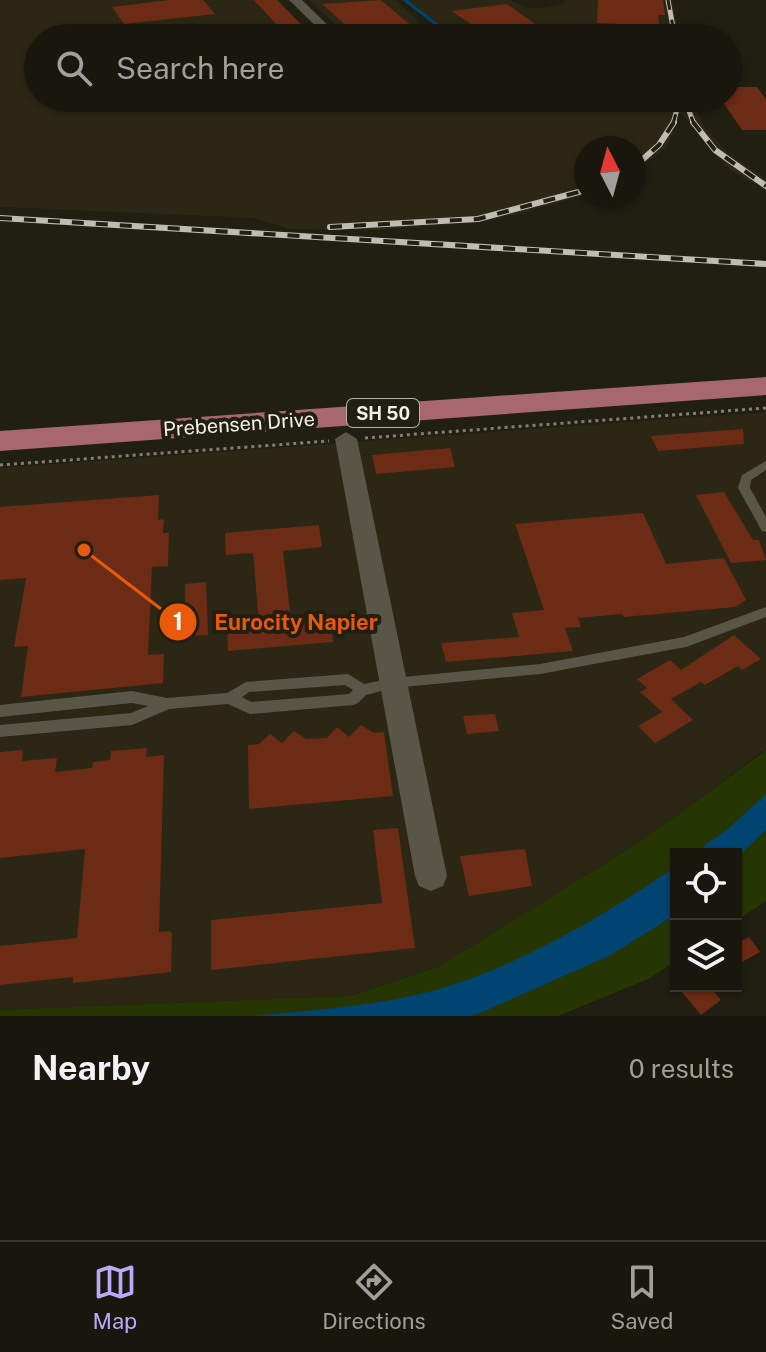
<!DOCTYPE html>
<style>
:root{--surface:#19160e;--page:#26231c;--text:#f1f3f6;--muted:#9f9f9e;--line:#37352e;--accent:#b9aaf7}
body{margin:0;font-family:"Public Sans",sans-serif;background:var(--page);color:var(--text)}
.controls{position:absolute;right:24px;bottom:24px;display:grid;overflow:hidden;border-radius:0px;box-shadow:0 2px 6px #0004}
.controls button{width:72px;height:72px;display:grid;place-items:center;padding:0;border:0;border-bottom:2px solid var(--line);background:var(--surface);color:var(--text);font:40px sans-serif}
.compass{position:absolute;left:574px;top:136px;width:72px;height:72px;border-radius:50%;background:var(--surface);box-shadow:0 2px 6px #0004;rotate:354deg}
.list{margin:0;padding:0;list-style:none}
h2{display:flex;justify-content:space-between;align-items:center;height:104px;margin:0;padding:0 32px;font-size:34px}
h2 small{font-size:26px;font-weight:400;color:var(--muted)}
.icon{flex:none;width:44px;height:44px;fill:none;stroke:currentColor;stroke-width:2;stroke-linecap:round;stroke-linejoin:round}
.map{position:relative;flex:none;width:766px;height:1016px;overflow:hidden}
.search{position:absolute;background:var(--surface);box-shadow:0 2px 6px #0004;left:24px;right:24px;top:24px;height:88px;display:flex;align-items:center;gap:20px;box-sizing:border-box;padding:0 28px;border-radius:44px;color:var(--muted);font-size:30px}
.sheet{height:224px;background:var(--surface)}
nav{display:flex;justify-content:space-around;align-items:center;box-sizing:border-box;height:112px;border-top:2px solid var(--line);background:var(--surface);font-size:22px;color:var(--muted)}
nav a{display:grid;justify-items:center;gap:4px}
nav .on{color:var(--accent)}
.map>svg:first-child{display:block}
.built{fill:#2b2714}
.green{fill:#263603}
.water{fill:#004572}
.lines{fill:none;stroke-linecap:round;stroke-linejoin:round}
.stream{stroke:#004572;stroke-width:3}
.building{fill:#6b2b15}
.path{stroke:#827f75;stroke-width:3;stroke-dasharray:3 4;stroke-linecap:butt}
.service{fill:#595648;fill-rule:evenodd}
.minor{fill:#595648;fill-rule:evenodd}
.primary{fill:#a6676e;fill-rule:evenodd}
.rail-far1-casing{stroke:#bebcb3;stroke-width:5}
.rail-casing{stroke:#bebcb3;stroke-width:6}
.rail-far1{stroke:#211e12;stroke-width:3;stroke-dasharray:10;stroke-linecap:butt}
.rail{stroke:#211e12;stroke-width:4;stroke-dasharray:12;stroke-linecap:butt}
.labels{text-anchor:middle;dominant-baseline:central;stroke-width:8;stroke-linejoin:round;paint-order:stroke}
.shield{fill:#211e12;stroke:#b3b1a8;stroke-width:2}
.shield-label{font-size:18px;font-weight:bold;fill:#f2f0e8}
.street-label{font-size:20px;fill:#f2f0e8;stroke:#211e12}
.leader{fill:none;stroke:#e8590c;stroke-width:3}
.callout-dot{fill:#e8590c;stroke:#211e12;stroke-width:3}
.mark-label{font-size:24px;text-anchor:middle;font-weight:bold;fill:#fff}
.callout-label{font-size:22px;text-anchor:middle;font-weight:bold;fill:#e8590c;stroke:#211e12;stroke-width:8;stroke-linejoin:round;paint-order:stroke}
</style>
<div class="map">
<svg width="766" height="1016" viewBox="0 0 766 1016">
<rect width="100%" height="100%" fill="#211e12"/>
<!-- built -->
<path class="built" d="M 0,0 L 279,0 L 315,38 L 38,38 L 38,98 L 689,98 L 707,130 L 730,155 L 766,179 L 766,190 L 733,172 L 708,148 L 681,112 L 667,147 L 634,172 L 634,148 L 586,148 L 586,194 L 523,213 L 477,222 L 375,230 L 289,229 L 254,218 L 0,207 Z
M 309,0 L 396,0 L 436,38 L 350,38 Z
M 408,0 L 510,0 L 527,8 L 543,8 L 564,4 L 565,0 L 672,0 L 679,38 L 456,38 Z
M 766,412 L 766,749 L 646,838 L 440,966 L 350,996 L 0,1010 L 0,468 Z"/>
<!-- green -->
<path class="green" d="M 766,750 L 766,901 L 736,921 L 736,854 L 676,854 L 676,961 L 648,979 L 558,1016 L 0,1016 L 0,1010 L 350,996 L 440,966 L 646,838 Z"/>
<!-- water -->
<path class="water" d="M 766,794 L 766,830 L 736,858 L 736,854 L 693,854 L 728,829 Z
M 676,866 L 676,914 L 611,955 L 480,1013 L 470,1016 L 253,1016 C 314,1010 380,1006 439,989 C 519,966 608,914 676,866 Z"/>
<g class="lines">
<!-- stream -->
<path class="stream" d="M 405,0 L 454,38"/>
</g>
<!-- building -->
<path class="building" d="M 169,0 L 203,0 L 215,14 L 124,24 L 112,7 Z
M 254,0 L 277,0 L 314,38 L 289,38 Z
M 381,0 L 414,28 L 357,35 L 322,4 Z
M 598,0 L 663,0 L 665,15 L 658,15 L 660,31 L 620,29 L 619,24 L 597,23 Z
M 507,4 L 548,33 L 493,38 L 451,11 Z
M 728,87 L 757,87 L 766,99 L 766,130 L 742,130 L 720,98 L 728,98 Z
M 743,429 L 744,444 L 658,451 L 651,436 Z
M 450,448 L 455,467 L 376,474 L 372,455 Z
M 724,492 L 753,540 L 759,540 L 766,560 L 731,563 L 696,495 Z
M 159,495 L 158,520 L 164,519 L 163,533 L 169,533 L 168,566 L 152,567 L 148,655 L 164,654 L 163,683 L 21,697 L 28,646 L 14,647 L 26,578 L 0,580 L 0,507 Z
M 643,513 L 666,564 L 724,558 L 746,600 L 735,607 L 624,617 L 622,614 L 578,618 L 581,627 L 565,628 L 573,651 L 446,662 L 441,643 L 519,637 L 512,613 L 544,610 L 515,524 Z
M 319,525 L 322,547 L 283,551 L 291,621 L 330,617 L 333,642 L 228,651 L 227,626 L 259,624 L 253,553 L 226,555 L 225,533 Z
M 206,582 L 208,635 L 185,636 L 185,584 Z
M 734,635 L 761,659 L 742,670 L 738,666 L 705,685 L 701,682 L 671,699 L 693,720 L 655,743 L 638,726 L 662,712 L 640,692 L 647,688 L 637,679 L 670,660 L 681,670 Z
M 495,714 L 499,731 L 467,734 L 463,716 Z
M 361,725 L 374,733 L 384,732 L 393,796 L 249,809 L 248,745 L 259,744 L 270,734 L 282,743 L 294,731 L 306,739 L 327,738 L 337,727 L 349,737 Z
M 147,748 L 146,757 L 164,755 L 159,932 L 170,931 L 172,934 L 171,972 L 73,983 L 73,977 L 0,985 L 0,946 L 77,938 L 85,849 L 0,858 L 0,752 L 23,750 L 22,761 L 57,758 L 55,772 L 92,768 L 93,762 L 110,760 L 111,751 Z
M 398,828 L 415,948 L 211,970 L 211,920 L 382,903 L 373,830 Z
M 525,849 L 532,886 L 469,896 L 460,856 Z
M 749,937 L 760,952 L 742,962 L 736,954 L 736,944 Z
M 677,986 L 709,986 L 721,1000 L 701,1015 Z"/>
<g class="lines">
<!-- path -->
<path class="path" d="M 365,438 L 766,408
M 0,465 L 329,441"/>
<!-- service -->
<path class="service" d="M 766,461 L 766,470 L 751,480 L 750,488 L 766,517 L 766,532 L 762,531 L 738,488 L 742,475 Z
M 766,607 L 766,617 L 686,647 L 540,674 L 393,688 L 366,695 L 358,703 L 353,705 L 250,714 L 228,704 L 169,709 L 132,725 L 0,737 L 0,725 L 131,713 L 148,706 L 132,703 L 0,717 L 0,705 L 132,691 L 167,698 L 227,693 L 246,682 L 348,674 L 364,684 L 393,678 L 540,664 L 684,637 ZM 345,685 L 353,690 L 349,694 L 251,702 L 242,697 L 249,692 Z"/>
<!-- minor -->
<path class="minor" d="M 289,0 L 302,0 L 341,38 L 328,38 Z
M 346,432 L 357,439 L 447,876 L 443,886 L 431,891 L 419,886 L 415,876 L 335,439 Z"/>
<!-- primary -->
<path class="primary" d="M 766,377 L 766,395 L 0,451 L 0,431 Z"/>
<defs>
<path id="rail-far1" d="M 668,0 L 675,38
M 684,98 L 694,124
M 673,124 L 680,98"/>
<path id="rail" d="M 693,122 L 715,150 L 766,186
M 634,167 L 659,145 L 674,122
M 0,218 L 766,264
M 330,227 L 478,219 L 586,190"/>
</defs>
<!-- rail-far1 casing -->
<use href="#rail-far1" class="rail-far1-casing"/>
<!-- rail casing -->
<use href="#rail" class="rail-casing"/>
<!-- rail-far1 -->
<use href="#rail-far1" class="rail-far1"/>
<!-- rail -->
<use href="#rail" class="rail"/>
</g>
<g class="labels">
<!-- shield labels -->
<rect class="shield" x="347" y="399" width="72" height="28" rx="6"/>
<g class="shield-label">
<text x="383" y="413">SH 50</text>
</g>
<!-- street labels -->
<g class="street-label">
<text transform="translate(239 424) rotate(-4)">Prebensen Drive</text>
</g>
</g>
<!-- callouts -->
<path class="leader" d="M84 550L178 622"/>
<g class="callout-dot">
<circle cx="84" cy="550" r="8"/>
<circle cx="178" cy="622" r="20"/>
</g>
<g class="mark-label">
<text x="178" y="630">1</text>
</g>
<g class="callout-label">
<text x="296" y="630">Eurocity Napier</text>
</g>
</svg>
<div class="controls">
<button><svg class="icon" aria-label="locate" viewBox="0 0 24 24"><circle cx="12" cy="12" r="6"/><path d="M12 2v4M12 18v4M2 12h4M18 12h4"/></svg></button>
<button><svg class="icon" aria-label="layers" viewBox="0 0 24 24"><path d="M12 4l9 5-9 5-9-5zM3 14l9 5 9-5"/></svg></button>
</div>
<svg class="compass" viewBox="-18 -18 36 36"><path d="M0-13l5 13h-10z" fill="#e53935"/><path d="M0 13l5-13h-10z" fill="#9f9f9e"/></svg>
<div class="search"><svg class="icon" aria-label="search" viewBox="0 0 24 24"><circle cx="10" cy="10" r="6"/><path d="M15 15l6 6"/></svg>Search here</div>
</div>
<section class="sheet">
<h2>Nearby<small>0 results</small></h2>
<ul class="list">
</ul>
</section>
<nav>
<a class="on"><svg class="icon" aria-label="map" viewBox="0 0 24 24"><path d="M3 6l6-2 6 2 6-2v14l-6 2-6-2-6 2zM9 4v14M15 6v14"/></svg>Map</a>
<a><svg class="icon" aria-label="directions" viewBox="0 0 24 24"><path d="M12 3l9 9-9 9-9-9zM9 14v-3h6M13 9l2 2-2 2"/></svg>Directions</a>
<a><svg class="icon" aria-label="saved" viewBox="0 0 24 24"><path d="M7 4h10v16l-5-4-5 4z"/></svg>Saved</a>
</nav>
